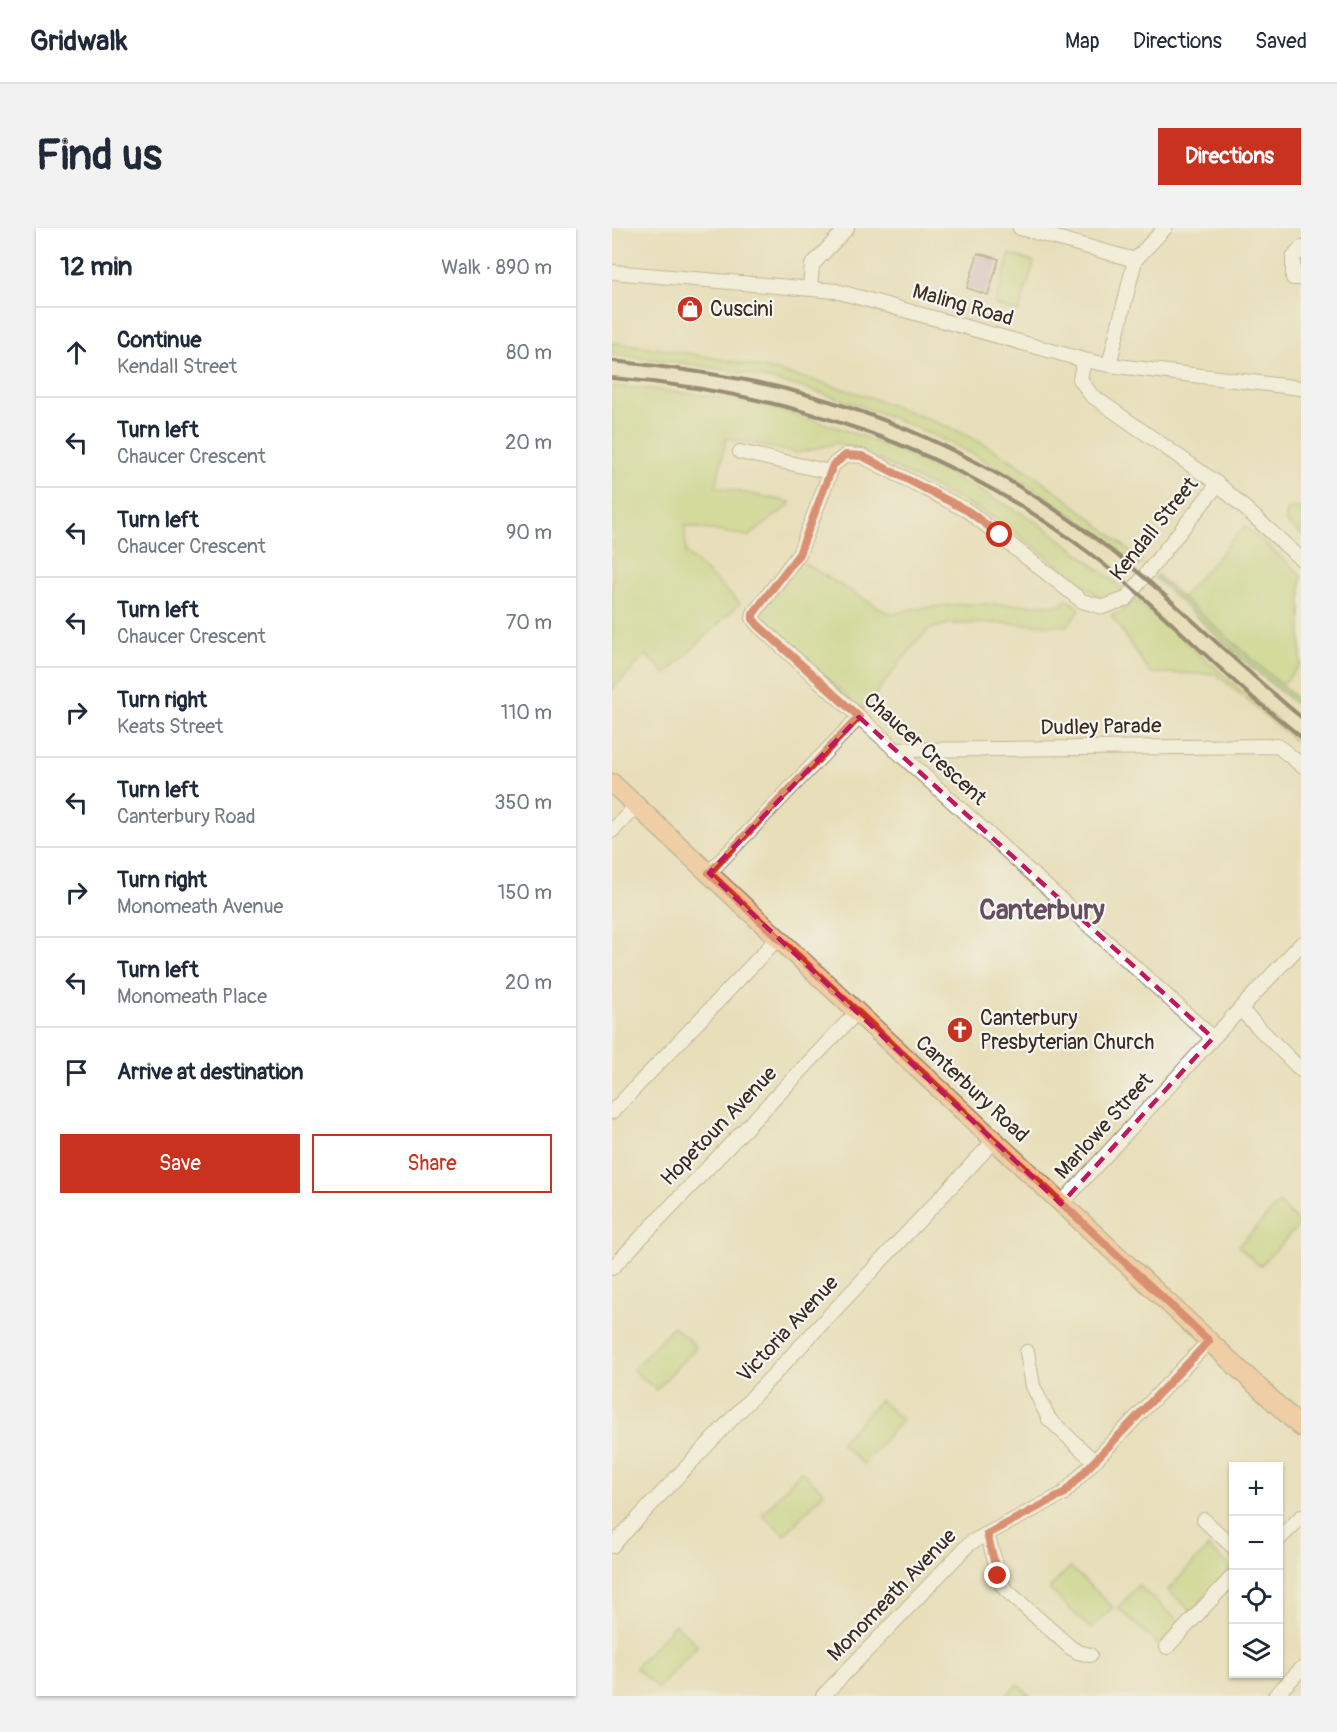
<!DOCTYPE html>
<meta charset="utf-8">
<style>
:root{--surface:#fff;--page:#f2f2f3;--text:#1f2937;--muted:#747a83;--line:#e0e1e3;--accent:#c8321e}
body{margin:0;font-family:Pangolin,sans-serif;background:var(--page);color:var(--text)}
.controls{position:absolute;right:18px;bottom:18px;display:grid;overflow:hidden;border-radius:0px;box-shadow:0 2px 4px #0004}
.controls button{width:54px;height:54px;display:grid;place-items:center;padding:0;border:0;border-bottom:2px solid var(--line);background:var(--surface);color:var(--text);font:30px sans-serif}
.stop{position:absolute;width:18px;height:18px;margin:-14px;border:4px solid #c8321e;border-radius:50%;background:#fff}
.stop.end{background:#c8321e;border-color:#fff;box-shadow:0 2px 6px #0008}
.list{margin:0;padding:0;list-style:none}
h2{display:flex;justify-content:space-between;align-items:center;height:78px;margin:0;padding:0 24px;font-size:26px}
h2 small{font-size:20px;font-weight:400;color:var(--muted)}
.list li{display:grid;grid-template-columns:39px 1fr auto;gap:18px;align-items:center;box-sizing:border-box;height:90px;padding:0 24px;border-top:2px solid var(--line)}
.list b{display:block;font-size:22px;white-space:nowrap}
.list p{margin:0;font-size:20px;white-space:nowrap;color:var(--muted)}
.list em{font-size:20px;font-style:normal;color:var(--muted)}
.actions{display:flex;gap:12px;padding:18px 24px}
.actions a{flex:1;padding:14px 0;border:2px solid var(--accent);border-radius:0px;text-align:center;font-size:21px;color:var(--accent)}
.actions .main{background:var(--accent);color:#fff}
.icon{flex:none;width:33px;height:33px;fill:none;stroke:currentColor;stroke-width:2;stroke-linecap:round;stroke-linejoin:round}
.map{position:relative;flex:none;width:689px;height:1468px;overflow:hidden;border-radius:0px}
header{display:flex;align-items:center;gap:36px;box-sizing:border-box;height:84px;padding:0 30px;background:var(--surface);border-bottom:2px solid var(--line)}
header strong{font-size:28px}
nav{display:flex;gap:33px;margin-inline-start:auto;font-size:21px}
.intro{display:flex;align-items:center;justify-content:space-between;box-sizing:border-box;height:144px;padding:0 36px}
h1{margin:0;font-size:42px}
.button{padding:15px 27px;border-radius:0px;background:var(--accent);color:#fff;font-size:21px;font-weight:700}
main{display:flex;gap:36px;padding:0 36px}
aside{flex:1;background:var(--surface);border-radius:0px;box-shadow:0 2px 4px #0004}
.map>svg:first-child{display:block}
.green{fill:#bad479;stroke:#7a7f4c;stroke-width:1.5}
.forest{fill:#93b669;stroke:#677044;stroke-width:1.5}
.building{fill:#b794d3}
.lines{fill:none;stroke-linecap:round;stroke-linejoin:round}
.minor-casing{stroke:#92846c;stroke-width:16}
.major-casing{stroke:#92846c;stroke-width:21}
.minor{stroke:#fff;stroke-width:14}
.major{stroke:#fabb8c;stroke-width:18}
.rail{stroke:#3b2a1e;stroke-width:4}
.route{stroke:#c8321e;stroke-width:8}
.marked{fill:none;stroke:#c2185b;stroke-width:4.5;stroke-dasharray:12 8;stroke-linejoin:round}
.labels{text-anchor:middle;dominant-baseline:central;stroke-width:4.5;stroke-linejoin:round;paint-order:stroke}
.street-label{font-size:21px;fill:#3b2a1e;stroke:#f6f6f2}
.poi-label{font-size:21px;fill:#3b2a1e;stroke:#f6f6f2;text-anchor:start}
.district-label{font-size:27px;font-weight:bold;fill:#664f5d;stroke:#f6f6f2}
</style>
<header>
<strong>Gridwalk</strong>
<nav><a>Map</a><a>Directions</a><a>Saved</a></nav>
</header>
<div class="intro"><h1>Find us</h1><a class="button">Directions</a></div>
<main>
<aside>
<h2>12 min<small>Walk · 890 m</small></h2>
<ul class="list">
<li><svg class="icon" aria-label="ahead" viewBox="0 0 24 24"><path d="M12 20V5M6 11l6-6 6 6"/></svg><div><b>Continue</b><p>Kendall Street</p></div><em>80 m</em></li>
<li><svg class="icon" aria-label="left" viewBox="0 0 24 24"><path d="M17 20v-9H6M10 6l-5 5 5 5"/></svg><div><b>Turn left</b><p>Chaucer Crescent</p></div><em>20 m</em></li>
<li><svg class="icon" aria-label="left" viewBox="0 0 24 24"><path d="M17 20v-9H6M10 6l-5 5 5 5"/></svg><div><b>Turn left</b><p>Chaucer Crescent</p></div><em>90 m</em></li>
<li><svg class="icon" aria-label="left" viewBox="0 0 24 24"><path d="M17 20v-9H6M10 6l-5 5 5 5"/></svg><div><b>Turn left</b><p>Chaucer Crescent</p></div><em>70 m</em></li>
<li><svg class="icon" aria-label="right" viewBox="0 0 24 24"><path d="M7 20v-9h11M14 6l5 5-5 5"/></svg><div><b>Turn right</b><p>Keats Street</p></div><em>110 m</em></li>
<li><svg class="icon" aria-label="left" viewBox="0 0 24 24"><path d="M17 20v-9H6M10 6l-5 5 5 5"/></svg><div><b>Turn left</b><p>Canterbury Road</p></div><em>350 m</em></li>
<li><svg class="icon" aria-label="right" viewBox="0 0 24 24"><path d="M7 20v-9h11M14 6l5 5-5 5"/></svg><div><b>Turn right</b><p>Monomeath Avenue</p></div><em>150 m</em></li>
<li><svg class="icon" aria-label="left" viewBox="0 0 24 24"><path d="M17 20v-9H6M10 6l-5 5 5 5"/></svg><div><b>Turn left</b><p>Monomeath Place</p></div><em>20 m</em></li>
<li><svg class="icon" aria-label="arrive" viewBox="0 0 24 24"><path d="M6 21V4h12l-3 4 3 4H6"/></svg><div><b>Arrive at destination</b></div></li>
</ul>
<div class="actions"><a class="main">Save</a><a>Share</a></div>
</aside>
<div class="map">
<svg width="689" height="1468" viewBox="0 0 689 1468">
<rect width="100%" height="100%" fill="#f6f6f2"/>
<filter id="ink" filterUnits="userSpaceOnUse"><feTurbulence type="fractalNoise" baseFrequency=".0167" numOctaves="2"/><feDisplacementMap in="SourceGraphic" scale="12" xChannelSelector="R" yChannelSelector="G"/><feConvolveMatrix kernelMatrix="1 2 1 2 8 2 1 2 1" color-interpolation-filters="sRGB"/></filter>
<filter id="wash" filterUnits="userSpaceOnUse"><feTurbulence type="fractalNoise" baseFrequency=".008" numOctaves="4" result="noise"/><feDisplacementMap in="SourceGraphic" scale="24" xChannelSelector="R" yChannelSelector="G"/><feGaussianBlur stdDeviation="1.35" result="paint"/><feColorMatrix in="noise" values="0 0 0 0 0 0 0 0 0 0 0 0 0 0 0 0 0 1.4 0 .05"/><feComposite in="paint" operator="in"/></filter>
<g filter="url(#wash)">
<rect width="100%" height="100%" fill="#e8dfba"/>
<!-- green -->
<path class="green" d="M 398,26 L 422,34 L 407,84 L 383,77 Z
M 0,114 C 105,128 209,148 308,188 C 324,195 342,200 358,209 C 421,241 477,287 530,334 L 526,338 C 489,307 450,278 409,253 C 333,207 235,168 148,149 C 99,138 50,132 0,127 Z
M 0,158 C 39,161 79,164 118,171 C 210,188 299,224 381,270 C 394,277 408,284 421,292 C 453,312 482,338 511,361 L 504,367 L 489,372 L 486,368 L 394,297 L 362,279 L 246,222 L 224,215 L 187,225 L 114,210 L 104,259 L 178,274 L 178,277 L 137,308 L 73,298 L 74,325 L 128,375 L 54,446 L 34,427 L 0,462 Z
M 676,279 L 689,280 L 689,307 L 673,293 Z
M 633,298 L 689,347 L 689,436 L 669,458 L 570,369 Z
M 188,333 L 274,384 L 282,386 L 300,381 L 349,376 L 449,377 L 455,371 L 468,381 L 455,398 L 388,395 L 336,396 L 316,402 L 302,417 L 250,483 L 151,390 L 149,385 Z
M 524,372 L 689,513 L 689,518 L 604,446 L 538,445 L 499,387 L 509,384 Z
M 667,975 L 688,996 L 648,1038 L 626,1018 Z
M 61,1098 L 84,1119 L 44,1162 L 21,1142 Z
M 268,1172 L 290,1192 L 251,1236 L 228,1215 Z
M 189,1243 L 212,1264 L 173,1307 L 150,1287 Z
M 596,1319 L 619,1340 L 579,1383 L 556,1362 Z
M 458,1339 L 501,1379 L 479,1401 L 437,1361 Z
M 526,1357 L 570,1396 L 549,1419 L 506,1380 Z
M 63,1396 L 86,1417 L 46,1460 L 23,1440 Z
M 406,1456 L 418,1468 L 394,1468 Z"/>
<!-- forest -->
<path class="forest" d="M 545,347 L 689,474 L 689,481 L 623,425 L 543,350 Z"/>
<g id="blocks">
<!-- building -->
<path class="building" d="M 366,25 L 387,31 L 376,67 L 355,60 Z"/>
</g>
</g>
<g filter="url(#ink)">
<use href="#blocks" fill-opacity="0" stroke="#92846c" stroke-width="1.5"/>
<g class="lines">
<defs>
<path id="minor" d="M 408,0 L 523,32
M 689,20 L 681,30 L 681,50 L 689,50
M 0,44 L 224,63 L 472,132 L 497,137 L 689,160
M 198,60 L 200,37 L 235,0
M 472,132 L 468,151 L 479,167 L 606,256 L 689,331
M 497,137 L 523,32 L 553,0
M 128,224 L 218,244
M 283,522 L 666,518 L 689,537
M 0,603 L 24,578
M 97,645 L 247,489
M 628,781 L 689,842
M 601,810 L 146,397 L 141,391 L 142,385 L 187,326 L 221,237 L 234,227 L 250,228 L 356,283 L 470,373 L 491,379 L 514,371 L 606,256
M 0,884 L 166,710
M 449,976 L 601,810 L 689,716
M 0,1040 L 245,784
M 415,1124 L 421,1158 L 437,1191 L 482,1233
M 592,1292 L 622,1320
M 375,1306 L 390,1357 L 394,1362 L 459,1420 L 466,1424 L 478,1427
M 666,1312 L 689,1289
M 0,1318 L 382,913
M 555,1419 L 622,1347
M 211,1468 L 358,1315 L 451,1266 L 597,1113
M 663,1468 L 689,1441"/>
<path id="major" d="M 0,555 L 689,1199"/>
</defs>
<!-- minor casing -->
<use href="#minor" class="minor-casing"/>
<!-- major casing -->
<use href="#major" class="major-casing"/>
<!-- minor -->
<use href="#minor" class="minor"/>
<!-- major -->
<use href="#major" class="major"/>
<!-- rail -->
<path class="rail" d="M 0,133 C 56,139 111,146 166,159 C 282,187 392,240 487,313 C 558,367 620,432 689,489
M 0,150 C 174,164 336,218 476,324 C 534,368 585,421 640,469 C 656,482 673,496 689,509"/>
</g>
</g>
<g class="lines" filter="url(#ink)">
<!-- route -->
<path class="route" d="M 386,1348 L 375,1306 L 451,1266 L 597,1113 L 97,645 L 247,489 L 146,397 L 141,391 L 141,386 L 187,326 L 221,237 L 234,227 L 250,228 L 356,283 L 388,307"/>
</g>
<!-- marked area -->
<path d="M0 0H689V1468H0ZM 247,489 L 601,810 L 449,976 L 97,645 Z" fill="#e8dfba" fill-opacity=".55" fill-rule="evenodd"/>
<path class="marked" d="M 247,489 L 601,810 L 449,976 L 97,645 Z"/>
<!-- icons -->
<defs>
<symbol id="shop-disc" viewBox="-11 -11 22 22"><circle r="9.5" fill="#c8321e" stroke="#f6f6f2"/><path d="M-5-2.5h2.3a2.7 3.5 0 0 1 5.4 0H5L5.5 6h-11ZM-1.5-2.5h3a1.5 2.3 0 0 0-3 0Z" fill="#fff"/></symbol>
<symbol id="church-disc" viewBox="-11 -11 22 22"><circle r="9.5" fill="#c8321e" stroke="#f6f6f2"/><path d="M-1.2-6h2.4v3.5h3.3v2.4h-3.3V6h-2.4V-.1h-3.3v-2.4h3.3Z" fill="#fff"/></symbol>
</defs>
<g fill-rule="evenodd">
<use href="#shop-disc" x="63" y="66" width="30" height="30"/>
<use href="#church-disc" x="333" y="787" width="30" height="30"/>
</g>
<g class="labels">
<!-- street labels -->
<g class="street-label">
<text transform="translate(351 77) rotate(16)">Maling Road</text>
<text transform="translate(542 301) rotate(-51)">Kendall Street</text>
<text transform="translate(489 499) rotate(-1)">Dudley Parade</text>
<text transform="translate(313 521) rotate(42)">Chaucer Crescent</text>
<text transform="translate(360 861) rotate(43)">Canterbury Road</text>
<text transform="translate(107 898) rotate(-46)">Hopetoun Avenue</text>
<text transform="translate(492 898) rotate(-48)">Marlowe Street</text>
<text transform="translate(176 1101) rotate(-47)">Victoria Avenue</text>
<text transform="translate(280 1367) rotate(-46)">Monomeath Avenue</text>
</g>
<!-- poi labels -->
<g class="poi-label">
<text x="98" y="81">Cuscini</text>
<text x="368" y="790">Canterbury<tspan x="368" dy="24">Presbyterian Church</tspan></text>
</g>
<!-- district labels -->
<g class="district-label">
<text x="430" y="682">Canterbury</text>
</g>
</g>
</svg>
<div class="controls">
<button>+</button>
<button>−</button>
<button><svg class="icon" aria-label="locate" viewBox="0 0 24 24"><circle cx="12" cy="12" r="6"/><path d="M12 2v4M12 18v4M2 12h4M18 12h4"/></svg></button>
<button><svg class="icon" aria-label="layers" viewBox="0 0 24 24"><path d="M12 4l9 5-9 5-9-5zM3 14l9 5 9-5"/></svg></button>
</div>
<div class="stop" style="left:388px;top:307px"></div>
<div class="stop end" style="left:386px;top:1348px"></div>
</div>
</main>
